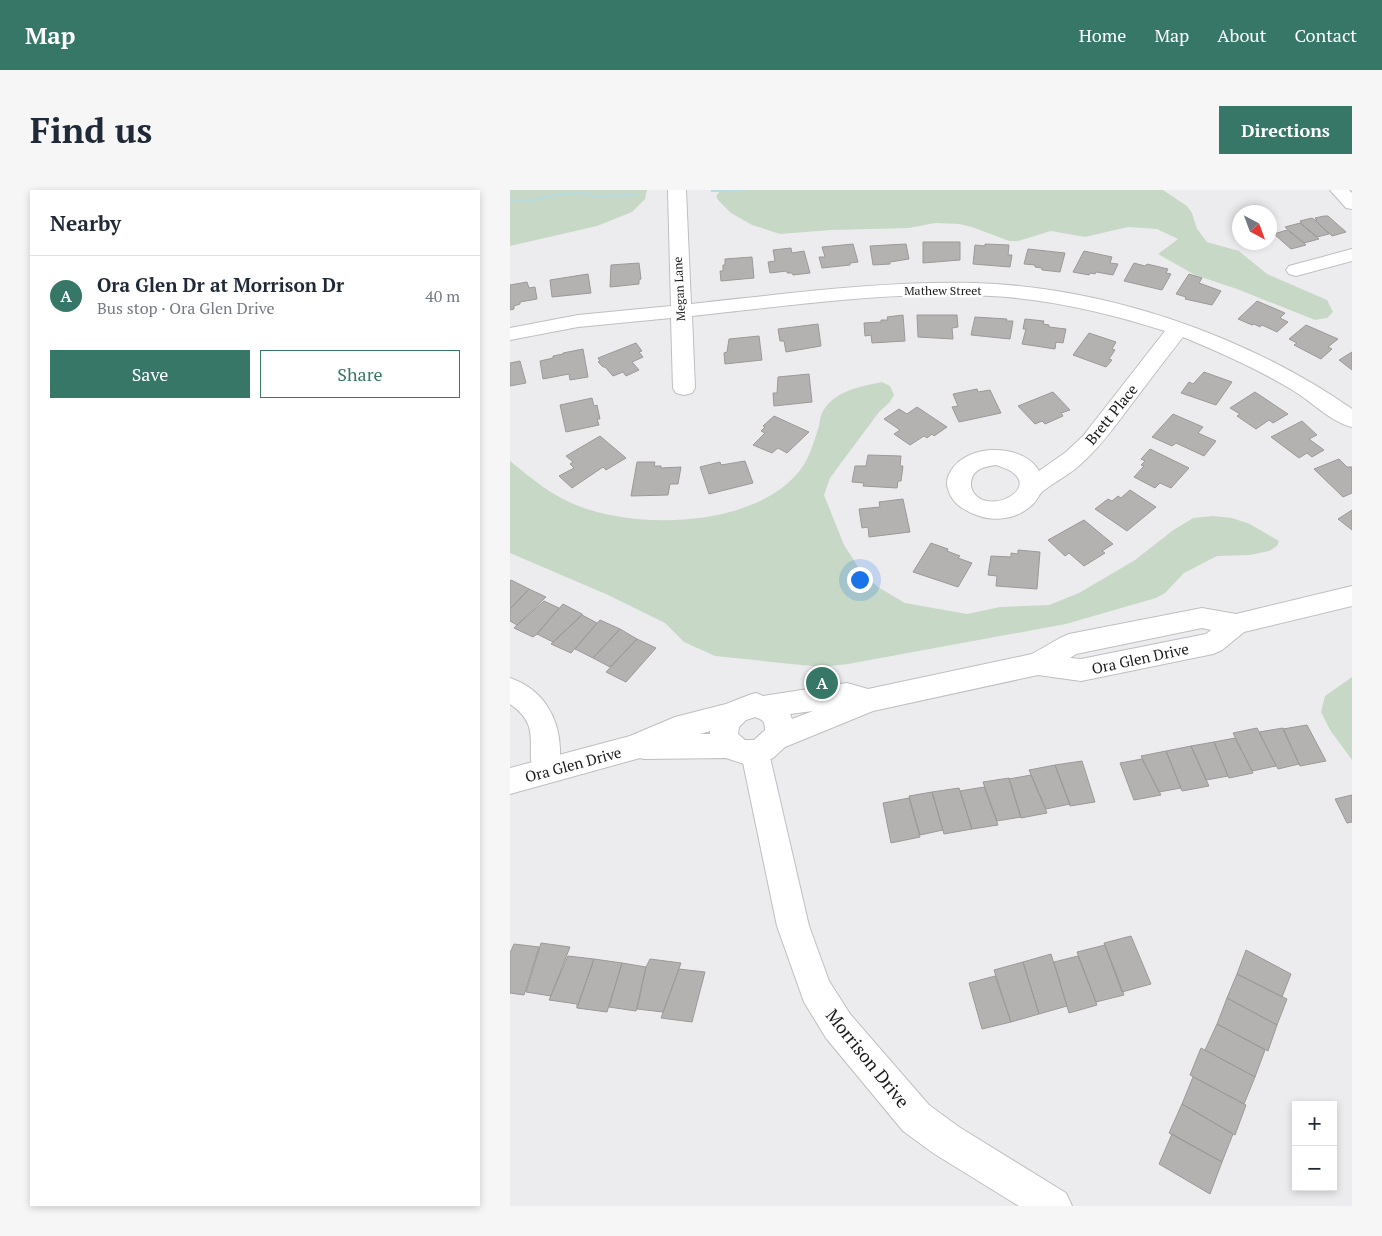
<!DOCTYPE html>
<meta charset="utf-8">
<style>
:root{--surface:#fff;--page:#f6f6f7;--text:#1f2937;--muted:#747a83;--line:#e0e1e3;--accent:#377767}
body{margin:0;font-family:"PT Serif",serif;background:var(--page);color:var(--text)}
.controls{position:absolute;right:15px;bottom:15px;display:grid;overflow:hidden;border-radius:0px;box-shadow:0 2px 8px #0003}
.controls button{width:45px;height:45px;display:grid;place-items:center;padding:0;border:0;border-bottom:1px solid var(--line);background:var(--surface);color:var(--text);font:25px sans-serif}
.compass{position:absolute;left:722px;top:15px;width:45px;height:45px;border-radius:50%;background:var(--surface);box-shadow:0 2px 8px #0003;rotate:139deg}
.you{position:absolute;left:349px;top:389px;width:18px;height:18px;margin:-12px;border:4px solid #fff;border-radius:50%;background:#1a73e8;box-shadow:0 0 0 8px #1a73e833}
.badge{display:grid;place-items:center;width:32px;height:32px;border-radius:50%;background:var(--accent);color:#fff;font-size:16px;font-weight:700}
.pin{position:absolute;translate:-50% -50%;border:2px solid #fff;box-shadow:0 1px 5px #0006}
.list{margin:0;padding:0;list-style:none}
h2{display:flex;justify-content:space-between;align-items:center;height:65px;margin:0;padding:0 20px;font-size:21px}
h2 small{font-size:16px;font-weight:400;color:var(--muted)}
.list li{display:grid;grid-template-columns:32px 1fr auto;gap:15px;align-items:center;box-sizing:border-box;height:80px;padding:0 20px;border-top:1px solid var(--line)}
.list b{display:block;font-size:19px;white-space:nowrap}
.list p{margin:0;font-size:16px;white-space:nowrap;color:var(--muted)}
.list em{font-size:16px;font-style:normal;color:var(--muted)}
.actions{display:flex;gap:10px;padding:15px 20px}
.actions a{flex:1;padding:11px 0;border:1px solid var(--accent);border-radius:0px;text-align:center;font-size:18px;color:var(--accent)}
.actions .main{background:var(--accent);color:#fff}
.map{position:relative;flex:none;width:842px;height:1016px;overflow:hidden;border-radius:0px}
header{display:flex;align-items:center;gap:30px;box-sizing:border-box;height:70px;padding:0 25px;background:var(--accent);color:#fff}
header strong{font-size:24px}
nav{display:flex;gap:28px;margin-inline-start:auto;font-size:18px}
.intro{display:flex;align-items:center;justify-content:space-between;box-sizing:border-box;height:120px;padding:0 30px}
h1{margin:0;font-size:35px}
.button{padding:12px 22px;border-radius:0px;background:var(--accent);color:#fff;font-size:18px;font-weight:700}
main{display:flex;gap:30px;padding:0 30px}
aside{flex:1;background:var(--surface);border-radius:0px;box-shadow:0 2px 8px #0003}
.map>svg:first-child{display:block}
.green{fill:#c7d9c6}
.lines{fill:none;stroke-linecap:round;stroke-linejoin:round}
.stream{fill:#b5dbdf;fill-rule:evenodd}
.building{fill:#b4b2b0;stroke:#9c9a98}
.minor-casing{stroke:#bfbfc2;stroke-width:2}
.tertiary-casing{stroke:#bfbfc2;stroke-width:2}
.minor{fill:#fff;fill-rule:evenodd}
.tertiary{fill:#fff;fill-rule:evenodd}
.labels{text-anchor:middle;dominant-baseline:central;stroke-width:5;stroke-linejoin:round;paint-order:stroke}
.far-street-label{font-size:12px;fill:#19191a;stroke:#fff}
.street-label{font-size:15px;fill:#19191a;stroke:#fff}
.near-street-label{font-size:18px;fill:#19191a;stroke:#fff}
</style>
<header>
<strong>Map</strong>
<nav><a>Home</a><a>Map</a><a>About</a><a>Contact</a></nav>
</header>
<div class="intro"><h1>Find us</h1><a class="button">Directions</a></div>
<main>
<aside>
<h2>Nearby<small></small></h2>
<ul class="list">
<li><span class="badge">A</span><div><b>Ora Glen Dr at Morrison Dr</b><p>Bus stop · Ora Glen Drive</p></div><em>40 m</em></li>
</ul>
<div class="actions"><a class="main">Save</a><a>Share</a></div>
</aside>
<div class="map">
<svg width="842" height="1016" viewBox="0 0 842 1016">
<rect width="100%" height="100%" fill="#ececef"/>
<!-- green -->
<path class="green" d="M 0,0 L 137,0 L 135,9 L 122,22 L 87,36 L 0,56 Z
M 211,0 L 653,0 L 677,16 L 682,23 L 687,39 L 697,52 L 729,61 L 757,84 L 817,110 L 823,122 L 817,128 L 805,130 L 727,99 L 685,85 L 648,64 L 668,49 L 647,39 L 618,37 L 575,47 L 541,41 L 508,51 L 499,51 L 462,37 L 449,34 L 425,33 L 399,38 L 322,40 L 270,44 L 242,35 L 221,23 L 208,10 L 206,6 Z
M 372,192 L 380,196 L 384,205 L 380,212 L 369,222 L 320,288 L 314,305 L 334,355 L 350,380 L 368,397 L 395,413 L 457,424 L 490,417 L 539,415 L 569,403 L 625,370 L 662,341 L 683,328 L 703,326 L 722,328 L 740,334 L 769,351 L 767,356 L 759,361 L 740,365 L 707,366 L 674,383 L 655,403 L 646,408 L 556,434 L 338,474 L 311,477 L 205,466 L 174,452 L 155,433 L 98,405 L 0,363 L 0,271 C 21,288 41,305 66,315 C 127,340 238,337 285,286 C 299,272 303,254 309,236 C 310,230 311,222 315,218 C 327,200 353,196 372,192 Z
M 842,487 L 842,570 L 820,540 L 811,522 L 815,506 Z"/>
<g class="lines">
<!-- stream -->
<path class="stream" d="M 201,0 L 235,0 L 233,1 L 203,2 L 201,2 Z
M 71,2 L 88,5 L 127,4 L 129,5 L 127,6 L 88,7 L 71,4 L 49,5 L 24,11 L 0,12 L 0,10 L 24,9 L 49,3 Z"/>
</g>
<!-- building -->
<path class="building" d="M 814,26 L 818,26 L 836,42 L 822,46 L 805,30 L 807,30 L 805,28 Z
M 802,28 L 805,30 L 819,44 L 807,47 L 790,33 L 792,33 L 790,31 Z
M 790,33 L 807,47 L 809,49 L 794,53 L 775,37 Z
M 777,40 L 794,53 L 796,55 L 781,59 L 764,44 Z
M 413,52 L 450,52 L 450,70 L 413,73 Z
M 343,54 L 348,72 L 340,73 L 340,75 L 312,78 L 309,67 L 315,67 L 312,57 Z
M 396,54 L 399,69 L 380,72 L 380,74 L 363,75 L 360,56 Z
M 475,54 L 499,55 L 498,65 L 502,65 L 500,77 L 463,74 L 465,55 L 475,56 Z
M 281,58 L 282,63 L 294,61 L 300,83 L 283,85 L 282,83 L 277,83 L 277,81 L 260,83 L 258,72 L 265,71 L 263,60 Z
M 518,59 L 555,63 L 550,82 L 532,80 L 532,78 L 525,77 L 525,75 L 514,74 Z
M 574,61 L 602,67 L 600,73 L 608,74 L 603,85 L 586,82 L 585,84 L 580,83 L 579,85 L 563,82 Z
M 242,67 L 244,88 L 211,91 L 210,81 L 213,81 L 213,75 L 215,75 L 215,69 Z
M 129,73 L 131,89 L 129,90 L 129,94 L 100,97 L 101,75 Z
M 624,73 L 635,76 L 637,74 L 658,79 L 656,83 L 661,84 L 652,100 L 614,91 Z
M 78,84 L 81,103 L 42,107 L 40,90 Z
M 679,84 L 692,88 L 689,93 L 711,101 L 702,115 L 675,109 L 676,107 L 666,104 Z
M 17,92 L 19,98 L 25,97 L 27,109 L 10,112 L 10,114 L 4,116 L 4,119 L 0,120 L 0,95 Z
M 747,111 L 775,123 L 770,128 L 778,132 L 767,142 L 752,135 L 750,137 L 744,134 L 742,135 L 728,129 Z
M 393,125 L 395,151 L 362,153 L 361,145 L 355,146 L 354,133 L 371,132 L 371,130 L 378,130 L 377,127 Z
M 407,125 L 447,125 L 448,137 L 442,138 L 443,149 L 408,147 Z
M 465,127 L 497,129 L 496,131 L 503,131 L 500,149 L 461,145 Z
M 515,129 L 534,131 L 533,134 L 539,135 L 539,137 L 556,139 L 553,153 L 546,152 L 545,159 L 512,154 L 516,139 L 513,139 Z
M 308,134 L 311,156 L 276,162 L 274,151 L 270,151 L 268,139 Z
M 796,135 L 828,149 L 818,157 L 822,159 L 811,169 L 784,155 L 787,153 L 779,149 Z
M 579,143 L 606,152 L 602,159 L 605,160 L 599,169 L 602,170 L 596,177 L 563,165 Z
M 249,146 L 252,170 L 215,174 L 214,163 L 217,162 L 219,149 Z
M 126,153 L 132,161 L 129,162 L 133,167 L 122,172 L 129,180 L 116,186 L 113,182 L 103,186 L 95,177 L 93,177 L 88,172 L 90,171 L 88,168 Z
M 73,159 L 78,187 L 60,190 L 59,184 L 33,189 L 30,171 L 43,168 L 43,166 L 53,164 L 53,163 Z
M 842,162 L 842,180 L 829,170 Z
M 10,171 L 16,193 L 0,196 L 0,173 Z
M 694,182 L 722,192 L 706,215 L 671,203 L 679,192 L 683,194 Z
M 299,184 L 302,212 L 264,216 L 263,203 L 267,203 L 268,187 Z
M 467,199 L 468,202 L 480,200 L 491,223 L 449,232 L 442,217 L 448,216 L 443,204 Z
M 543,202 L 560,220 L 551,223 L 553,226 L 535,234 L 532,231 L 525,234 L 508,216 Z
M 745,202 L 778,224 L 763,233 L 759,230 L 746,239 L 727,226 L 730,224 L 720,218 Z
M 82,208 L 84,216 L 87,215 L 90,229 L 87,229 L 89,235 L 56,242 L 50,215 Z
M 407,217 L 437,237 L 424,246 L 422,244 L 417,248 L 414,246 L 400,255 L 384,244 L 390,240 L 374,229 L 389,219 L 397,224 Z
M 663,224 L 693,237 L 688,243 L 706,251 L 694,266 L 666,253 L 662,256 L 642,247 Z
M 264,226 L 299,242 L 277,263 L 268,258 L 262,263 L 243,255 L 255,243 L 251,241 L 255,237 L 253,236 Z
M 792,231 L 807,245 L 799,249 L 814,260 L 802,267 L 797,263 L 789,268 L 761,247 Z
M 90,246 L 116,268 L 96,280 L 93,277 L 62,298 L 49,286 L 64,278 L 60,274 L 63,272 L 56,266 Z
M 640,259 L 679,278 L 661,298 L 650,293 L 645,298 L 624,287 L 634,276 L 631,275 L 635,271 L 631,269 Z
M 358,265 L 391,266 L 390,276 L 393,276 L 391,291 L 388,291 L 387,298 L 353,296 L 354,293 L 342,292 L 345,276 L 356,276 Z
M 829,269 L 837,277 L 842,277 L 842,303 L 833,307 L 804,279 Z
M 235,271 L 243,293 L 199,304 L 190,277 L 210,272 L 211,275 Z
M 127,272 L 145,272 L 144,276 L 151,276 L 151,278 L 171,277 L 168,294 L 160,294 L 158,305 L 121,306 Z
M 620,300 L 646,317 L 617,341 L 585,319 L 598,309 L 602,311 L 608,306 L 611,308 Z
M 393,309 L 400,342 L 359,347 L 358,337 L 352,338 L 349,319 L 370,317 L 369,312 Z
M 842,320 L 842,340 L 828,329 Z
M 574,330 L 603,354 L 592,361 L 595,363 L 574,376 L 559,363 L 555,366 L 538,350 Z
M 421,353 L 438,359 L 437,361 L 450,366 L 448,368 L 462,373 L 448,397 L 403,382 Z
M 508,360 L 530,362 L 527,399 L 486,396 L 487,386 L 478,385 L 481,366 L 501,367 L 501,363 L 508,364 Z
M 1,390 L 19,399 L 0,419 L 0,391 Z
M 19,399 L 36,407 L 7,435 L 0,431 L 0,419 Z
M 34,411 L 49,418 L 27,444 L 23,447 L 4,438 Z
M 53,414 L 72,424 L 72,425 L 43,452 L 27,444 Z
M 72,425 L 87,433 L 61,463 L 41,454 Z
M 90,430 L 110,439 L 83,468 L 65,459 Z
M 110,439 L 127,449 L 100,477 L 83,468 Z
M 127,449 L 146,458 L 116,492 L 96,482 Z
M 797,535 L 816,571 L 790,576 L 773,539 Z
M 747,538 L 766,576 L 742,581 L 723,543 Z
M 773,538 L 789,574 L 768,579 L 749,542 Z
M 725,548 L 743,583 L 719,588 L 704,552 Z
M 704,552 L 718,586 L 696,590 L 681,556 Z
M 681,556 L 699,596 L 672,601 L 656,561 Z
M 656,561 L 671,598 L 649,602 L 631,566 Z
M 632,569 L 651,605 L 624,610 L 610,573 Z
M 572,571 L 585,612 L 560,616 L 545,575 Z
M 545,575 L 560,614 L 536,619 L 519,580 Z
M 521,585 L 537,623 L 511,628 L 499,589 Z
M 499,588 L 511,627 L 487,631 L 473,592 Z
M 474,597 L 488,635 L 462,639 L 450,601 Z
M 449,598 L 462,639 L 434,644 L 422,602 Z
M 422,602 L 433,640 L 410,645 L 399,606 Z
M 842,605 L 842,632 L 837,633 L 825,609 Z
M 399,608 L 410,647 L 381,653 L 373,613 Z
M 621,746 L 641,794 L 612,802 L 594,753 Z
M 31,753 L 60,757 L 41,806 L 16,802 Z
M 4,754 L 29,757 L 14,805 L 0,803 L 0,763 Z
M 595,755 L 614,805 L 586,812 L 567,762 Z
M 736,760 L 781,784 L 772,807 L 727,784 Z
M 541,764 L 557,816 L 529,824 L 513,772 Z
M 58,766 L 84,769 L 67,818 L 67,814 L 39,810 Z
M 568,766 L 587,815 L 559,823 L 544,772 Z
M 84,769 L 112,773 L 97,822 L 67,818 Z
M 140,769 L 171,773 L 153,822 L 127,819 L 136,777 Z
M 513,772 L 529,824 L 501,832 L 484,780 Z
M 112,773 L 136,777 L 126,821 L 99,817 Z
M 169,779 L 195,782 L 182,832 L 151,828 Z
M 727,784 L 777,809 L 767,835 L 717,808 Z
M 485,786 L 501,832 L 472,839 L 459,793 Z
M 717,808 L 767,835 L 758,861 L 707,834 Z
M 707,834 L 755,860 L 745,887 L 695,860 Z
M 691,858 L 745,887 L 734,914 L 680,885 Z
M 683,887 L 736,915 L 725,945 L 672,914 Z
M 672,914 L 723,944 L 712,972 L 659,943 Z
M 662,944 L 712,972 L 700,1004 L 649,974 Z"/>
<g class="lines">
<defs>
<path id="minor" d="M 158,0 L 176,0 L 181,114 C 275,104 369,91 464,93 C 595,97 734,144 842,219 L 842,237 C 821,232 802,212 784,201 C 748,179 711,163 673,147 C 653,172 634,198 615,223 C 602,240 589,258 573,272 C 561,284 546,291 533,301 C 529,304 528,309 524,313 C 509,329 484,333 464,324 C 452,319 442,313 438,299 C 436,293 437,287 441,281 C 457,253 513,253 529,281 L 556,262 L 573,246 L 655,141 C 599,123 540,109 481,106 C 381,100 280,116 182,126 L 185,198 L 182,203 L 174,205 L 166,203 L 163,198 L 161,128 L 68,137 L 0,150 L 0,138 L 68,125 L 161,116 ZM 486,275 C 547,293 472,333 461,297 C 460,280 472,277 486,275 Z
M 842,59 L 842,71 L 786,86 L 779,84 L 776,80 L 779,76 Z
M 0,488 C 32,499 49,526 50,559 C 50,570 51,579 46,589 L 36,593 L 26,589 C 12,559 35,538 0,514 Z
M 245,551 L 255,554 L 259,563 L 299,736 L 319,791 L 340,824 L 419,915 L 449,937 L 556,1003 L 562,1016 L 509,1016 L 423,963 L 393,941 L 316,848 L 294,812 L 267,736 L 231,563 L 235,554 Z"/>
<path id="tertiary" d="M 820,0 L 839,0 L 842,3 L 842,19 L 836,18 Z
M 842,396 L 842,416 L 734,442 L 712,460 L 703,464 L 571,491 L 528,485 L 363,521 L 275,557 L 263,568 L 240,576 L 216,568 L 134,569 L 130,568 L 0,604 L 0,578 L 120,546 L 165,527 L 216,514 L 239,505 L 246,503 L 253,506 L 337,493 L 358,499 L 522,464 L 550,448 L 559,444 L 692,418 L 726,424 ZM 692,438 L 701,440 L 696,444 L 571,469 L 560,468 L 566,464 ZM 303,521 L 282,529 L 280,524 ZM 245,527 C 253,530 255,531 255,540 L 244,550 L 235,550 L 228,544 L 229,537 L 236,530 ZM 200,541 L 200,544 L 190,544 Z"/>
</defs>
<!-- minor casing -->
<use href="#minor" class="minor-casing"/>
<!-- tertiary casing -->
<use href="#tertiary" class="tertiary-casing"/>
<!-- minor -->
<use href="#minor" class="minor"/>
<!-- tertiary -->
<use href="#tertiary" class="tertiary"/>
</g>
<g class="labels">
<!-- far-street labels -->
<g class="far-street-label">
<text transform="translate(169 99) rotate(-93)">Megan Lane</text>
<text x="433" y="100">Mathew Street</text>
</g>
<!-- street labels -->
<g class="street-label">
<text transform="translate(601 224) rotate(-51)">Brett Place</text>
<text transform="translate(630 468) rotate(-12)">Ora Glen Drive</text>
<text transform="translate(63 574) rotate(-15)">Ora Glen Drive</text>
</g>
<!-- near-street labels -->
<g class="near-street-label">
<text transform="translate(358 868) rotate(51)">Morrison Drive</text>
</g>
</g>
</svg>
<div class="controls">
<button>+</button>
<button>−</button>
</div>
<svg class="compass" viewBox="-18 -18 36 36"><path d="M0-13l5 13h-10z" fill="#e53935"/><path d="M0 13l5-13h-10z" fill="#747a83"/></svg>
<div class="you"></div>
<div class="pin badge" style="left:312px;top:493px">A</div>
</div>
</main>
